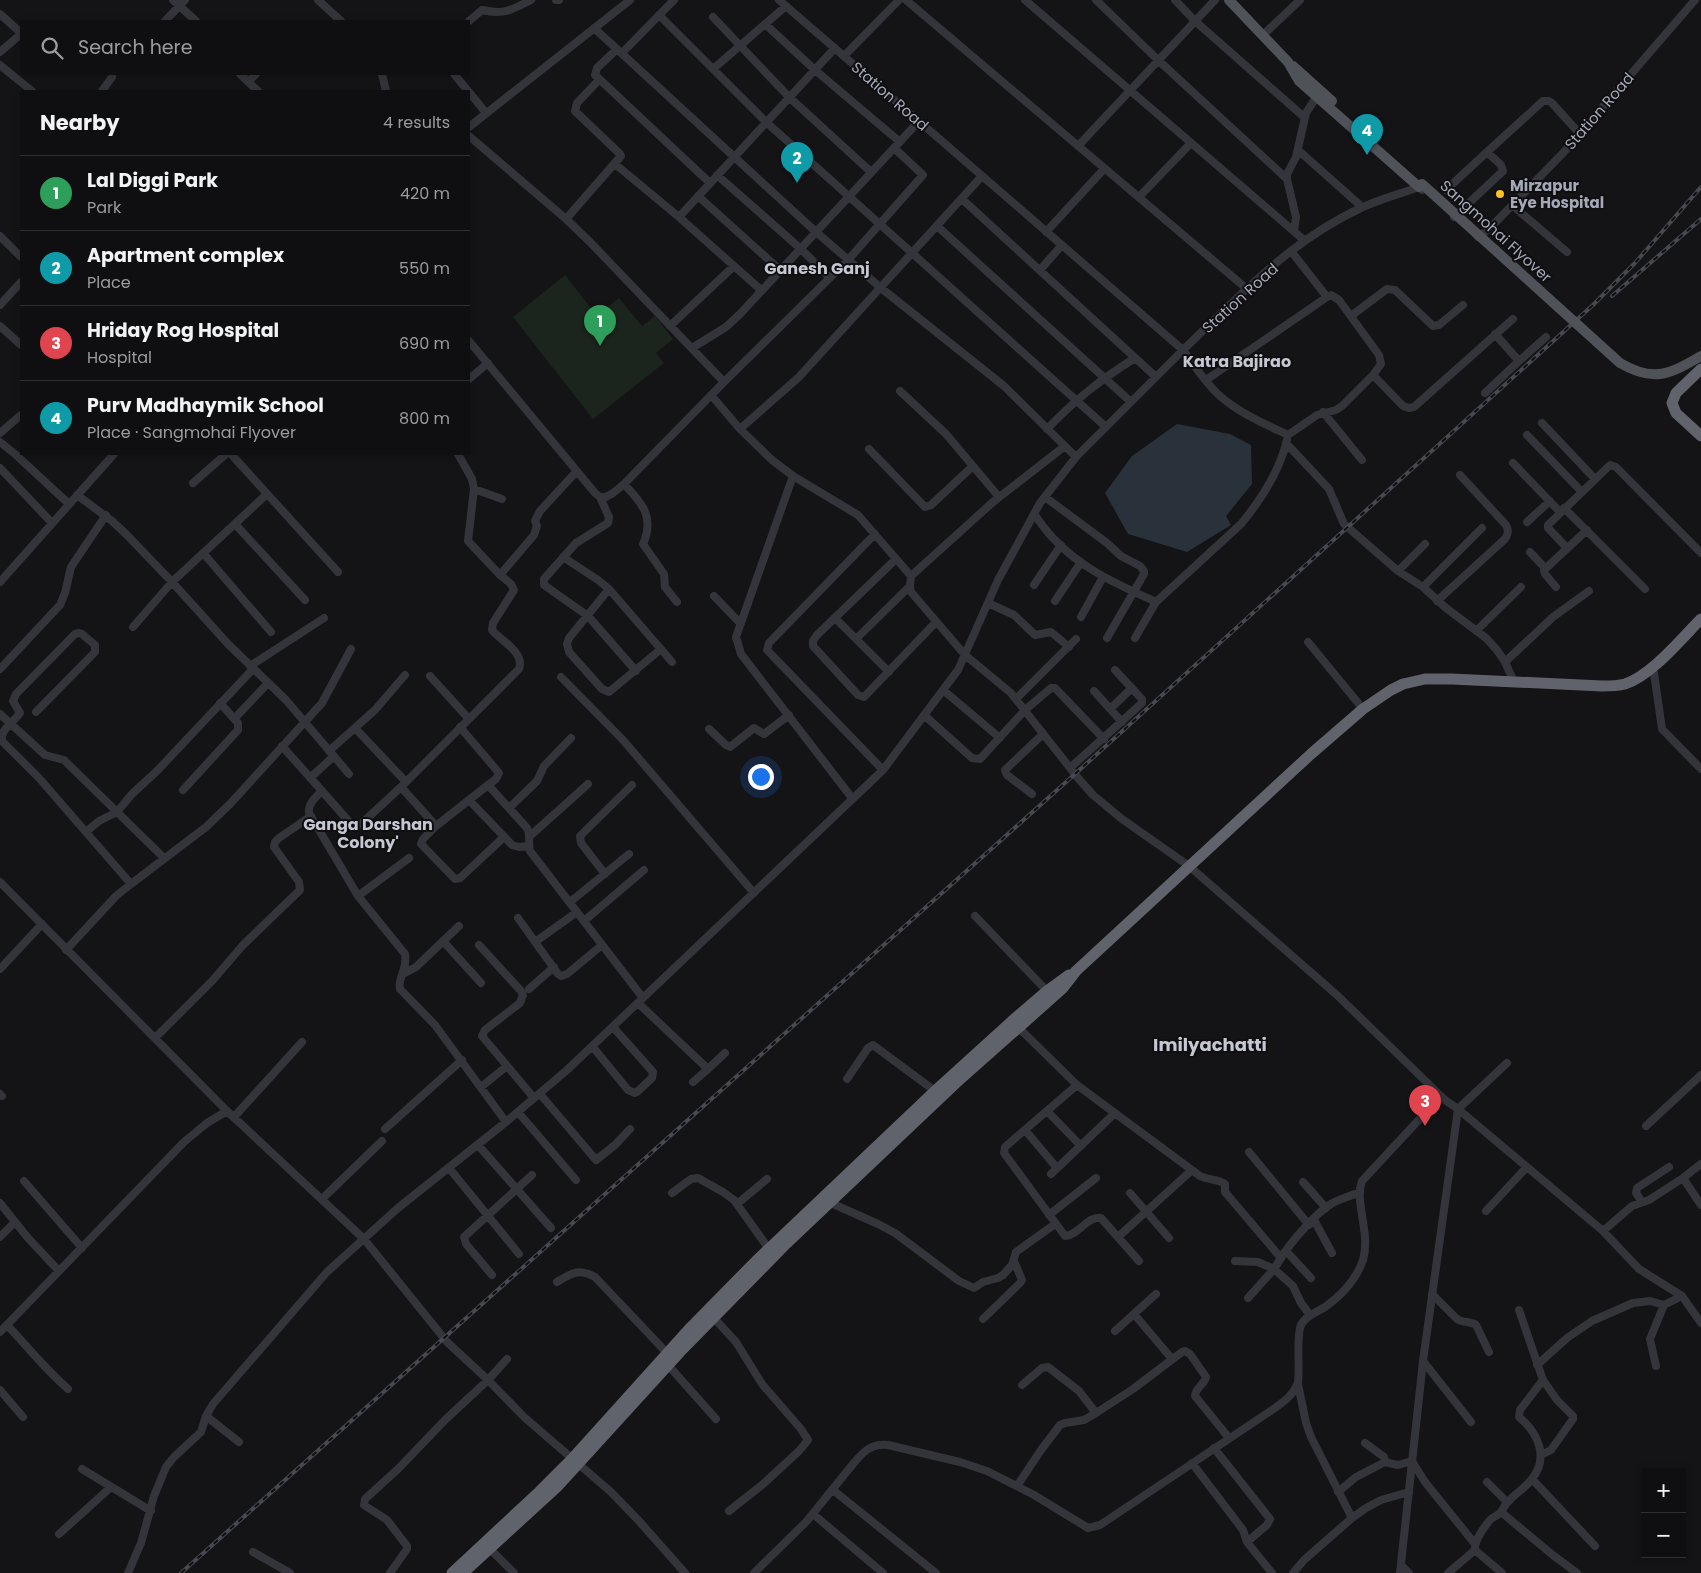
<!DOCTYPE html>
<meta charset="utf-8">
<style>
:root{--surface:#0f0e10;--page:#181719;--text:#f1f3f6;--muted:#9b9c9f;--line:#2f2e30;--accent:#d93025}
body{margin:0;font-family:Poppins,sans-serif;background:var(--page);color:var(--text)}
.controls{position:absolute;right:15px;bottom:15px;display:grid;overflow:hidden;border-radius:0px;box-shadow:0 2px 8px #0003}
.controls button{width:45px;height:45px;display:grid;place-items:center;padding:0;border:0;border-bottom:1px solid var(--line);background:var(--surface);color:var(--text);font:25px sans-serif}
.you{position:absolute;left:760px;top:776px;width:18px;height:18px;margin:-12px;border:4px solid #fff;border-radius:50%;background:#1a73e8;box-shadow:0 0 0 8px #1a73e833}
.badge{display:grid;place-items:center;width:32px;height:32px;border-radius:50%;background:var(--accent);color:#fff;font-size:16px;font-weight:700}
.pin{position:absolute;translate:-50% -41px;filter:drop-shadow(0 1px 2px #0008)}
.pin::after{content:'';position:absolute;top:26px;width:18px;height:15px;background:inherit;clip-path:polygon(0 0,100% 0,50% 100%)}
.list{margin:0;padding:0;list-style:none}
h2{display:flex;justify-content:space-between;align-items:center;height:65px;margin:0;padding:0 20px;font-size:21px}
h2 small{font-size:16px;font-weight:400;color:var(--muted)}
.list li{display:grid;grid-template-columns:32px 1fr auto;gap:15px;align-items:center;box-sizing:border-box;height:75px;padding:0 20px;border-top:1px solid var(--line)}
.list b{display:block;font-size:19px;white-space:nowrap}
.list p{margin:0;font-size:16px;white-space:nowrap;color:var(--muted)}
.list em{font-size:16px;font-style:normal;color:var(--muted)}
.icon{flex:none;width:28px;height:28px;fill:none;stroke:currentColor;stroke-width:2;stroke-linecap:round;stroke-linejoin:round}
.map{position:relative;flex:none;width:1701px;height:1573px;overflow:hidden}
.search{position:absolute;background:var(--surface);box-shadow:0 2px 8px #0003;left:20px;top:20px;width:450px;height:55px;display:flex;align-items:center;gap:12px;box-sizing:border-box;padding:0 18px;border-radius:0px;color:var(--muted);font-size:19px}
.panel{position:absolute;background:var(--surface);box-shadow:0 2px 8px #0003;left:20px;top:90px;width:450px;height:365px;border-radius:0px}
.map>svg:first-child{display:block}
.green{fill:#1b241d}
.water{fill:#29313a}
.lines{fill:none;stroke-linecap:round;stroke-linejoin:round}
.minor{stroke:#34353b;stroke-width:8}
.major{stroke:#50525a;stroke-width:10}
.highway{stroke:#60626c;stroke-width:11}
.rail-casing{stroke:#474950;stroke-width:4}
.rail{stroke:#0f0e10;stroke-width:2;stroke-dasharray:5.5;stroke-linecap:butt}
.major-bridge{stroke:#50525a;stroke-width:10}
.poi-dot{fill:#fec023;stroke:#0f0e10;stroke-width:2}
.labels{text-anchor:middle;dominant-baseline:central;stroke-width:4;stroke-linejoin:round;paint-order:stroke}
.street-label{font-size:15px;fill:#a4a9b7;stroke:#0f0e10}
.poi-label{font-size:15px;font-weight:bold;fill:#a4a9b7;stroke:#0f0e10;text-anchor:start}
.neighbourhood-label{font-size:16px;font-weight:bold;fill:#c5c8d2;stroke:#0f0e10}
.quarter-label{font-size:18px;font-weight:bold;fill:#c5c8d2;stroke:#0f0e10}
</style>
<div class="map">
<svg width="1701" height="1573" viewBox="0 0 1701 1573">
<rect width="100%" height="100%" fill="#141315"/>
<!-- green -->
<path class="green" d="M 565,275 L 597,316 L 619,298 L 642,326 L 655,316 L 673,339 L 656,353 L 664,363 L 593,419 L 513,317 Z"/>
<!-- water -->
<path class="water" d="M 1177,424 L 1230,434 L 1251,445 L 1252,484 L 1226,516 L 1231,525 L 1187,552 L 1128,534 L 1105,493 L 1132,456 Z"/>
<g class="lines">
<!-- minor -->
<path class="minor" d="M 173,0 L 196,21
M 318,0 L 341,21
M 556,0 L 559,0
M 779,0 L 1183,350 C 1237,298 1291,240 1361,208 C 1379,199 1400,194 1419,187 L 1422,190
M 906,0 L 1247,289
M 1025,0 L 1304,240
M 1096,0 L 1158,60 L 1287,179
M 1175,0 L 1195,21 L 1304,117
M 0,14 L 21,33
M 659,15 L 766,122 L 1106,427
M 713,17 L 789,97 L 871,172
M 165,21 L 185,0
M 469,21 L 482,10 C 504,15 512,10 531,0
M 765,24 L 815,70 L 900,142
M 594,28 L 816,232 L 881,288 L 1004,386 L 1076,457
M 1263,35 L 1300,0
M 617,49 L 597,68 L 595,75 L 710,183
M 0,52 L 21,34
M 622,53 L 674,0
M 844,56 L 899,0
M 0,65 L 32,91
M 713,69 L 786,6
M 240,74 L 258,91
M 382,74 L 386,91
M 454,74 L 468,91
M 248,82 L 256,74
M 102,91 L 112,77
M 469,92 L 486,113
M 469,127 L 630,0
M 469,136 L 566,219 L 590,242 L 724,382
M 1078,146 L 1215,0
M 1298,150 L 1362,207
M 615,164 L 679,217
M 717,175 L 801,249 L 830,278
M 1446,190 L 1487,152
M 698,196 L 780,270
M 1139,197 L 1191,143
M 962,199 L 1156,377
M 1512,205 L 1567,252
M 1454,217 L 1503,171 L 1501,165 L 1487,152 L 1543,101 L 1549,101 L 1552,103 L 1579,133
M 566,219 L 621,156 L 620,154 L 575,111 L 577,103 L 598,81
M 937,226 L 1131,402
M 1294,231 L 1296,217 L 1287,179 L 1287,174 L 1296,157 L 1306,113 L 1317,96
M 1046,232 L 1104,169
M 0,236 L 21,257
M 1477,236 L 1478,237 L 1489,229 L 1563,153 L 1695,0
M 1040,270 L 1062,245
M 761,290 L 679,217 L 835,48
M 0,305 L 21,282
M 1351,316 L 1387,289 L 1395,290 L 1433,326 L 1439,325 L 1463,305
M 0,326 L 21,345
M 670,326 L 734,266
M 1495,334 L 1519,361 L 1546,337
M 469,341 L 595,493 L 600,497 L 606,497 L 613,493 L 624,484 L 724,382 L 848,260 L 923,175 L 894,148
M 692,348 L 726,327 L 740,314 L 919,121
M 1373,375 L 1403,406 L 1409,408 L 1414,407 L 1513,319
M 469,379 L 488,363
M 1206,380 L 1327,297 L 1291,251
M 900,391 L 946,434 L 999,497
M 1485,393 L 1519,361
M 711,395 L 740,429 L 772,460 L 793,476 L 858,515 L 911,576 L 993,502 L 1065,446
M 1323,412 L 1362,460
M 1542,423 L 1595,479
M 740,429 L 799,377 L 982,176
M 1047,429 C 1076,399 1100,380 1135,358
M 0,433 L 21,415
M 1527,435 L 1581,491
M 0,442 L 15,454 L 69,504
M 1286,443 L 1329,489 L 1344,524 L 1398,571 L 1423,587 L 1446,608 L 1486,638 L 1497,650 L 1505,662 L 1514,682
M 869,449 L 925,507 L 931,505 L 973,466
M 231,454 L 338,572
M 458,454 L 472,479 L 474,489 L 468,541 L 500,575 L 534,535 L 537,526 L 535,521 L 540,511 L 576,472
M 1513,463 L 1560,512
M 0,468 L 52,523
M 793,476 L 736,637 L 741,654 L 852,798
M 193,483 L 226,454
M 624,484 C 642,503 655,517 643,544 L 664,574 L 665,587 L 677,602
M 474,489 L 502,499
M 77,495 L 112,521 L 126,534 L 172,582 L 228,644 L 286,700 L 349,774
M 600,497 L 609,517 L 608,523 L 576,543 L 544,579 L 544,585 L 588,616 L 636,671
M 1045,497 L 1107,543 L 1121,556 L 1140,566 L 1144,571 L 1144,574 L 1107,638
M 1564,508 L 1645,589
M 1034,514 C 1040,522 1046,531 1053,538 C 1081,569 1119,585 1156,602
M 1527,522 L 1550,501
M 235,524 L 305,600
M 875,534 L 769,643 L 767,650 L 883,770
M 1567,548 L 1548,528 L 1548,525 L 1610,465 L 1616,467 L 1701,553
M 1530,552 L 1545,568
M 204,554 L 271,632
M 563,557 L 598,580 L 609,589 L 672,662
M 896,559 L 817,635 L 813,641 L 813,646 L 858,695 L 864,697 L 936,622
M 1398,571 L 1425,544
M 911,576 L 910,586 L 911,592 L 965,655 L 1011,693 L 1078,778 L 1093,795 L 1122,819 L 1189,866 L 1338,996 L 1445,1100 L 1458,1109 L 1603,1231 L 1639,1269 L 1682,1296 L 1701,1323
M 0,582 L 114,454
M 1034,585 L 1061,545
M 1423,587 L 1482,528
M 1556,587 L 1545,574 L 1544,570 L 1587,530
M 609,589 L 569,638 L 567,644 L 569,652 L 602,689 L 609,692 L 661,649
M 714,596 L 740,623
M 1055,601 L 1081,562
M 1437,601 L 1505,539 C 1508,534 1509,531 1506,525 L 1460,475
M 988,603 L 1014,615 L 1035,635 L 1051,632 L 1069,647
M 1081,617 L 1103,577
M 835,618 L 889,672
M 133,627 L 172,582 L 267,494
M 1476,631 L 1521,587
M 1135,638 L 1156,602 L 1241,524 C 1260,501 1280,470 1287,440
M 856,639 L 910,586
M 1308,642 L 1363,709
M 1505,662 L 1553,617 L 1589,591
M 250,666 L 324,618
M 1653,666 L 1662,729 L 1701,769
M 0,669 L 60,605 L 65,593 L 71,567 L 106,515
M 430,676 L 469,719
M 561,677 L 623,740 L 754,893
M 943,690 L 1000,738
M 1094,691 L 1122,722
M 1016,699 L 1076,639
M 1110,709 L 1132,688
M 36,712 L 95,652 L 95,645 L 82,634 L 79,633 L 75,634 L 16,694 L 13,701 L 20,713 C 14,722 0,729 2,741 L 39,778 L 131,884
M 0,714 L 45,755 L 64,760 L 68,764 L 164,858
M 924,715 L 972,758 L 980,759 L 1025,710 L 1051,688 L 1055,688 L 1104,739
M 235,718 L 268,683
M 460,727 L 499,773 L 496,779 L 488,785
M 355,728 L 406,782
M 709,729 L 726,745 L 730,747 L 754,728 L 764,734 L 789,715
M 282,746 L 322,791 C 316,797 308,803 309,813 L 358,896 L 405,954 C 408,969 397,979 400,989 L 435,1025 L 506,1122
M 329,751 L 375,710 L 405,675
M 1070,768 L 1142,703 L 1142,699 L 1139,696 L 1115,670
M 310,778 L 334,756
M 401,787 L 436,826 L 488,785 L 527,828 C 531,836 528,843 530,851 L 643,998
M 183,790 L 238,730 L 238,723 L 220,703
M 322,791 L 351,824 L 354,826 L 361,824 L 401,787 L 519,669 C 525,652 501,641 492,630 L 493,623 L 514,590 L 511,584 L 500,575
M 1032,794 L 1007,775 L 1005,770 L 1043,734
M 469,800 L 512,845 L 519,847 L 529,846
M 509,808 L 537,781 L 544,766 L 571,738
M 436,826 L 423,839 L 421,844 L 455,879 L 460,878 L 504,837
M 86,832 L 99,821 L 117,812 L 132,794 L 157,771 L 253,669
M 530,836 L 588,784
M 605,874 L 581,843 L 580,836 L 632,785
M 0,882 L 227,1111 L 364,1239 L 447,1342 L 488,1380 L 524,1417 L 611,1492 L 639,1521 L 685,1573
M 358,896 L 409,858
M 570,902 L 629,854
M 975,916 L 1047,991
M 518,918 L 558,974 L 561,976 L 567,974 L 602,945
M 584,921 L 644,870
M 443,941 L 481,983
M 535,942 L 577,912
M 479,945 L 521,991 L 523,995 L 520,1003 L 485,1030 L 482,1036 L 534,1098
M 66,950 L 116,896 L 131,884 L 206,827 L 230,804 L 322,703 L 351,649
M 0,969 L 42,924
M 403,974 L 416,967 L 459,926
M 529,989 L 554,967
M 638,1003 L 708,1069 L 725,1053
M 1018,1027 L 1077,1085 L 1200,1176 C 1208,1180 1218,1179 1225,1184 L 1225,1192 L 1281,1258 C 1290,1243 1316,1213 1331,1204 C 1339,1199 1351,1196 1360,1192
M 155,1038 L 213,980 L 243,945 L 300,890 L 299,882 L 274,847 L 275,842 L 279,838 L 311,816
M 592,1046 L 628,1090 L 635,1093 L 637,1092 L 652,1078 L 653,1072 L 613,1027
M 847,1079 L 868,1048 L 873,1045 L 935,1091
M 693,1082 L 708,1069
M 1077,1085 L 1005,1147 L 1004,1153 L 1065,1236 C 1079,1235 1087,1216 1101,1218 L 1139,1261
M 481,1087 L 507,1066
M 0,1094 L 2,1096
M 540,1094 L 596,1160 L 615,1145 L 630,1129
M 1047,1111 L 1081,1146
M 518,1112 L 576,1180
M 234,1117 L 302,1042
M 1646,1126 L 1701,1075
M 385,1129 L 462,1060
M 1025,1130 L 1057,1168
M 478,1145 L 551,1228
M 1249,1152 L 1309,1225
M 449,1168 L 519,1254
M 1051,1174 L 1115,1113
M 1683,1178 L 1701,1205
M 24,1181 L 82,1248
M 1303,1182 L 1326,1208
M 672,1193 L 691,1179 L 698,1178 L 723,1192 L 734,1200 L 769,1249
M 1130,1193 L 1169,1238
M 322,1199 L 382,1141
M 1642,1202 L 1636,1193 L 1637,1188 L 1669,1167
M 0,1203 L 28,1238 L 59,1271
M 831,1203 L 878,1224 L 895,1233 L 959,1281 L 974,1288 L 983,1282 L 998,1278 L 1003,1275 L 1012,1265 L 1016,1252 L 1055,1224
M 737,1204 L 767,1179
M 1486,1211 L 1526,1168
M 1049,1215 L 1096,1178
M 1314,1220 L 1332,1253
M 1603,1231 L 1632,1206 L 1649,1200 L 1683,1178 L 1701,1164
M 0,1237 L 15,1222
M 1118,1237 L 1192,1170
M 1286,1251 L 1311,1278
M 1235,1261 L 1258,1262 L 1274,1269 L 1293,1286 L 1301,1303 L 1310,1315
M 492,1275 L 466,1244 L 464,1237 L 532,1175
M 557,1282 C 572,1273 578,1268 595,1277 L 667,1353
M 1432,1294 L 1457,1319 C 1463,1323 1471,1321 1476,1325 L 1489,1352
M 1248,1298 L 1274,1269 L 1281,1258
M 1519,1310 L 1543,1380 L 1557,1400 L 1573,1416 L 1573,1419 L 1551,1450 L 1541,1455
M 1134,1314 L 1172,1359
M 713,1317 L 736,1342 L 762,1384 L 801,1429 L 808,1440 L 799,1451 L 762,1485 L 729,1511
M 983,1319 L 1020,1283 L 1022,1280 L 1014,1261
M 7,1325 C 27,1346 45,1369 68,1389
M 1115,1331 L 1156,1294
M 0,1332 L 184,1142 L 207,1123 L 227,1111
M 1423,1361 L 1471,1422
M 668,1365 L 716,1419
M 1537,1365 L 1567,1338 L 1592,1321 L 1633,1303 L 1650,1301 L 1664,1305 L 1682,1296
M 1656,1366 L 1650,1339 L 1664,1305
M 1298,1384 L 1306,1423 L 1311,1437 L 1352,1518
M 1022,1385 L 1042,1368 L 1048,1367 L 1079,1391 L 1096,1413
M 0,1390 L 23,1417
M 206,1416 L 239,1442
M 1365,1443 L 1384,1457 L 1385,1461
M 1214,1448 L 1270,1519 L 1267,1525 L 1247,1542
M 1192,1463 L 1243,1530 L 1247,1542 L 1272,1573
M 82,1469 L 151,1511
M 1532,1479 L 1595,1546
M 1487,1482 L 1507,1502
M 1017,1486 L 1041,1450 L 1060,1425 L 1065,1423 L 1084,1420 L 1096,1413 L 1133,1389 L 1182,1352 L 1185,1351 L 1190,1354 L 1206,1377 C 1204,1385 1195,1388 1195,1396 L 1229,1438
M 833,1490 L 936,1573
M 1338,1492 L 1356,1477 L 1385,1462 L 1398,1465 L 1412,1461 L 1425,1482 L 1475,1544
M 1501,1512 L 1554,1556 L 1577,1573
M 813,1514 L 883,1573
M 59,1534 L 111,1487
M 490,1549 L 514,1573
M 1475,1550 L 1502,1573
M 253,1552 L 290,1573
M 1401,1565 L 1409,1573
M 128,1573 L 141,1543 L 154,1496 L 166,1467 L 174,1457 L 201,1432 L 206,1416 L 213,1404 L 327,1272 L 398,1208 L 506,1122 L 567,1070 L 883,770 L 958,670 L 998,580 L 1040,503 L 1076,457 L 1183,350 C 1194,365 1206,384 1220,396 C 1239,413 1265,424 1288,435 L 1317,415 L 1336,410 L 1342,406 L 1373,375 L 1381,364 L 1379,355 L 1339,300 L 1331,295 L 1327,297
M 390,1573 L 407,1549 L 407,1546 L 387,1520 L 364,1505 L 365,1499 L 398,1469 L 445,1420 L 488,1380 L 507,1359
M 754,1573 L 806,1522 L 853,1464 C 863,1452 871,1443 888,1445 L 960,1462 L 987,1471 L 1034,1495 L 1088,1528 L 1100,1525 L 1115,1515 L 1275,1408 C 1286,1400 1294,1394 1298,1382 C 1300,1367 1296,1336 1301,1325 C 1305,1316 1317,1312 1325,1307 C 1342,1295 1356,1280 1363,1260 C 1371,1233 1354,1202 1362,1181 L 1441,1096
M 1293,1573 L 1304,1560 L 1352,1518 L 1366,1508 L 1381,1500 L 1409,1492
M 1400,1573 L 1423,1361 L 1458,1109 L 1507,1063
M 1448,1573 L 1475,1550 C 1474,1541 1484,1527 1490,1520 C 1493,1517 1497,1516 1500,1513 C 1503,1510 1505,1504 1509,1501 C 1516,1493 1525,1488 1531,1480 C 1550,1458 1538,1433 1519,1417 L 1520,1410 L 1543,1380"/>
<!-- major -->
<path class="major" d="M 1229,0 L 1288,62 L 1299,81 L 1419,187
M 1293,66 L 1332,101"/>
<!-- highway -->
<path class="highway" d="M 1701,369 L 1676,393 L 1672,403 L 1676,413 L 1701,436
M 452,1573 L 539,1492 L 572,1459 L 691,1327 L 756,1261 L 935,1091 L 1012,1021 L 1047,991 L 1069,975
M 463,1573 L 557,1487 L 680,1352 L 787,1243 L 956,1083 L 1062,989 L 1076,971 L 1311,754 L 1363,709 L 1391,690 L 1403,684 L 1425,679 L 1452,679 L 1602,686 C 1610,686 1617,686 1625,684 C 1651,676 1682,638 1701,619"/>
<defs>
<path id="rail" d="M 1612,296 L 1701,219
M 181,1573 L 1075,774 L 1593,305 L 1635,263 L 1701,187"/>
</defs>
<!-- rail casing -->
<use href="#rail" class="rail-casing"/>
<!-- rail -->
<use href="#rail" class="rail"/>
<!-- major-bridge -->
<path class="major-bridge" d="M 1422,184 L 1620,363 C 1654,383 1670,374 1701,356"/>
</g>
<!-- markers -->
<circle class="poi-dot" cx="1500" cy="194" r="5"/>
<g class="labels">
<!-- street labels -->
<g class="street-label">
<text transform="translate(890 96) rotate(41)">Station Road</text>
<text transform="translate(1599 111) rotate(-49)">Station Road</text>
<text transform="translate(1496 231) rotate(42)">Sangmohai Flyover</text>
<text transform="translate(1240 298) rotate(-42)">Station Road</text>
</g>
<!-- poi labels -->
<g class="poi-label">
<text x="1510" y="185">Mirzapur<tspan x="1510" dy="17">Eye Hospital</tspan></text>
</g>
<!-- neighbourhood labels -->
<g class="neighbourhood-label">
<text x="817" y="268">Ganesh Ganj</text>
<text x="1237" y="361">Katra Bajirao</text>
<text x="368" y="824">Ganga Darshan<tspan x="368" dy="18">Colony'</tspan></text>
</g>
<!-- quarter labels -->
<g class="quarter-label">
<text x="1210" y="1044">Imilyachatti</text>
</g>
</g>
</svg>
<div class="controls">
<button>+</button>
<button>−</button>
</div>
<div class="you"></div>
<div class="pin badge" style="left:600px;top:346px;background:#2e9e5b">1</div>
<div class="pin badge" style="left:797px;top:183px;background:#0f9aa8">2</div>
<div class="pin badge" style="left:1425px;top:1126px;background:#e0444e">3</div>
<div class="pin badge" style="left:1367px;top:155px;background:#0f9aa8">4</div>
<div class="search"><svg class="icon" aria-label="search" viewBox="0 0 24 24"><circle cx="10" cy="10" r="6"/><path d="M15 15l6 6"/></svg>Search here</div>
<section class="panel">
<h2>Nearby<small>4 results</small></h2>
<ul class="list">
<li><span class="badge" style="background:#2e9e5b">1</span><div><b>Lal Diggi Park</b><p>Park</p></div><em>420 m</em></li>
<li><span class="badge" style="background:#0f9aa8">2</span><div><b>Apartment complex</b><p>Place</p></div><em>550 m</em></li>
<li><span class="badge" style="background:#e0444e">3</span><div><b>Hriday Rog Hospital</b><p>Hospital</p></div><em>690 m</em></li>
<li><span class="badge" style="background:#0f9aa8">4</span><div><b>Purv Madhaymik School</b><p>Place · Sangmohai Flyover</p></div><em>800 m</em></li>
</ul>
</section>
</div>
